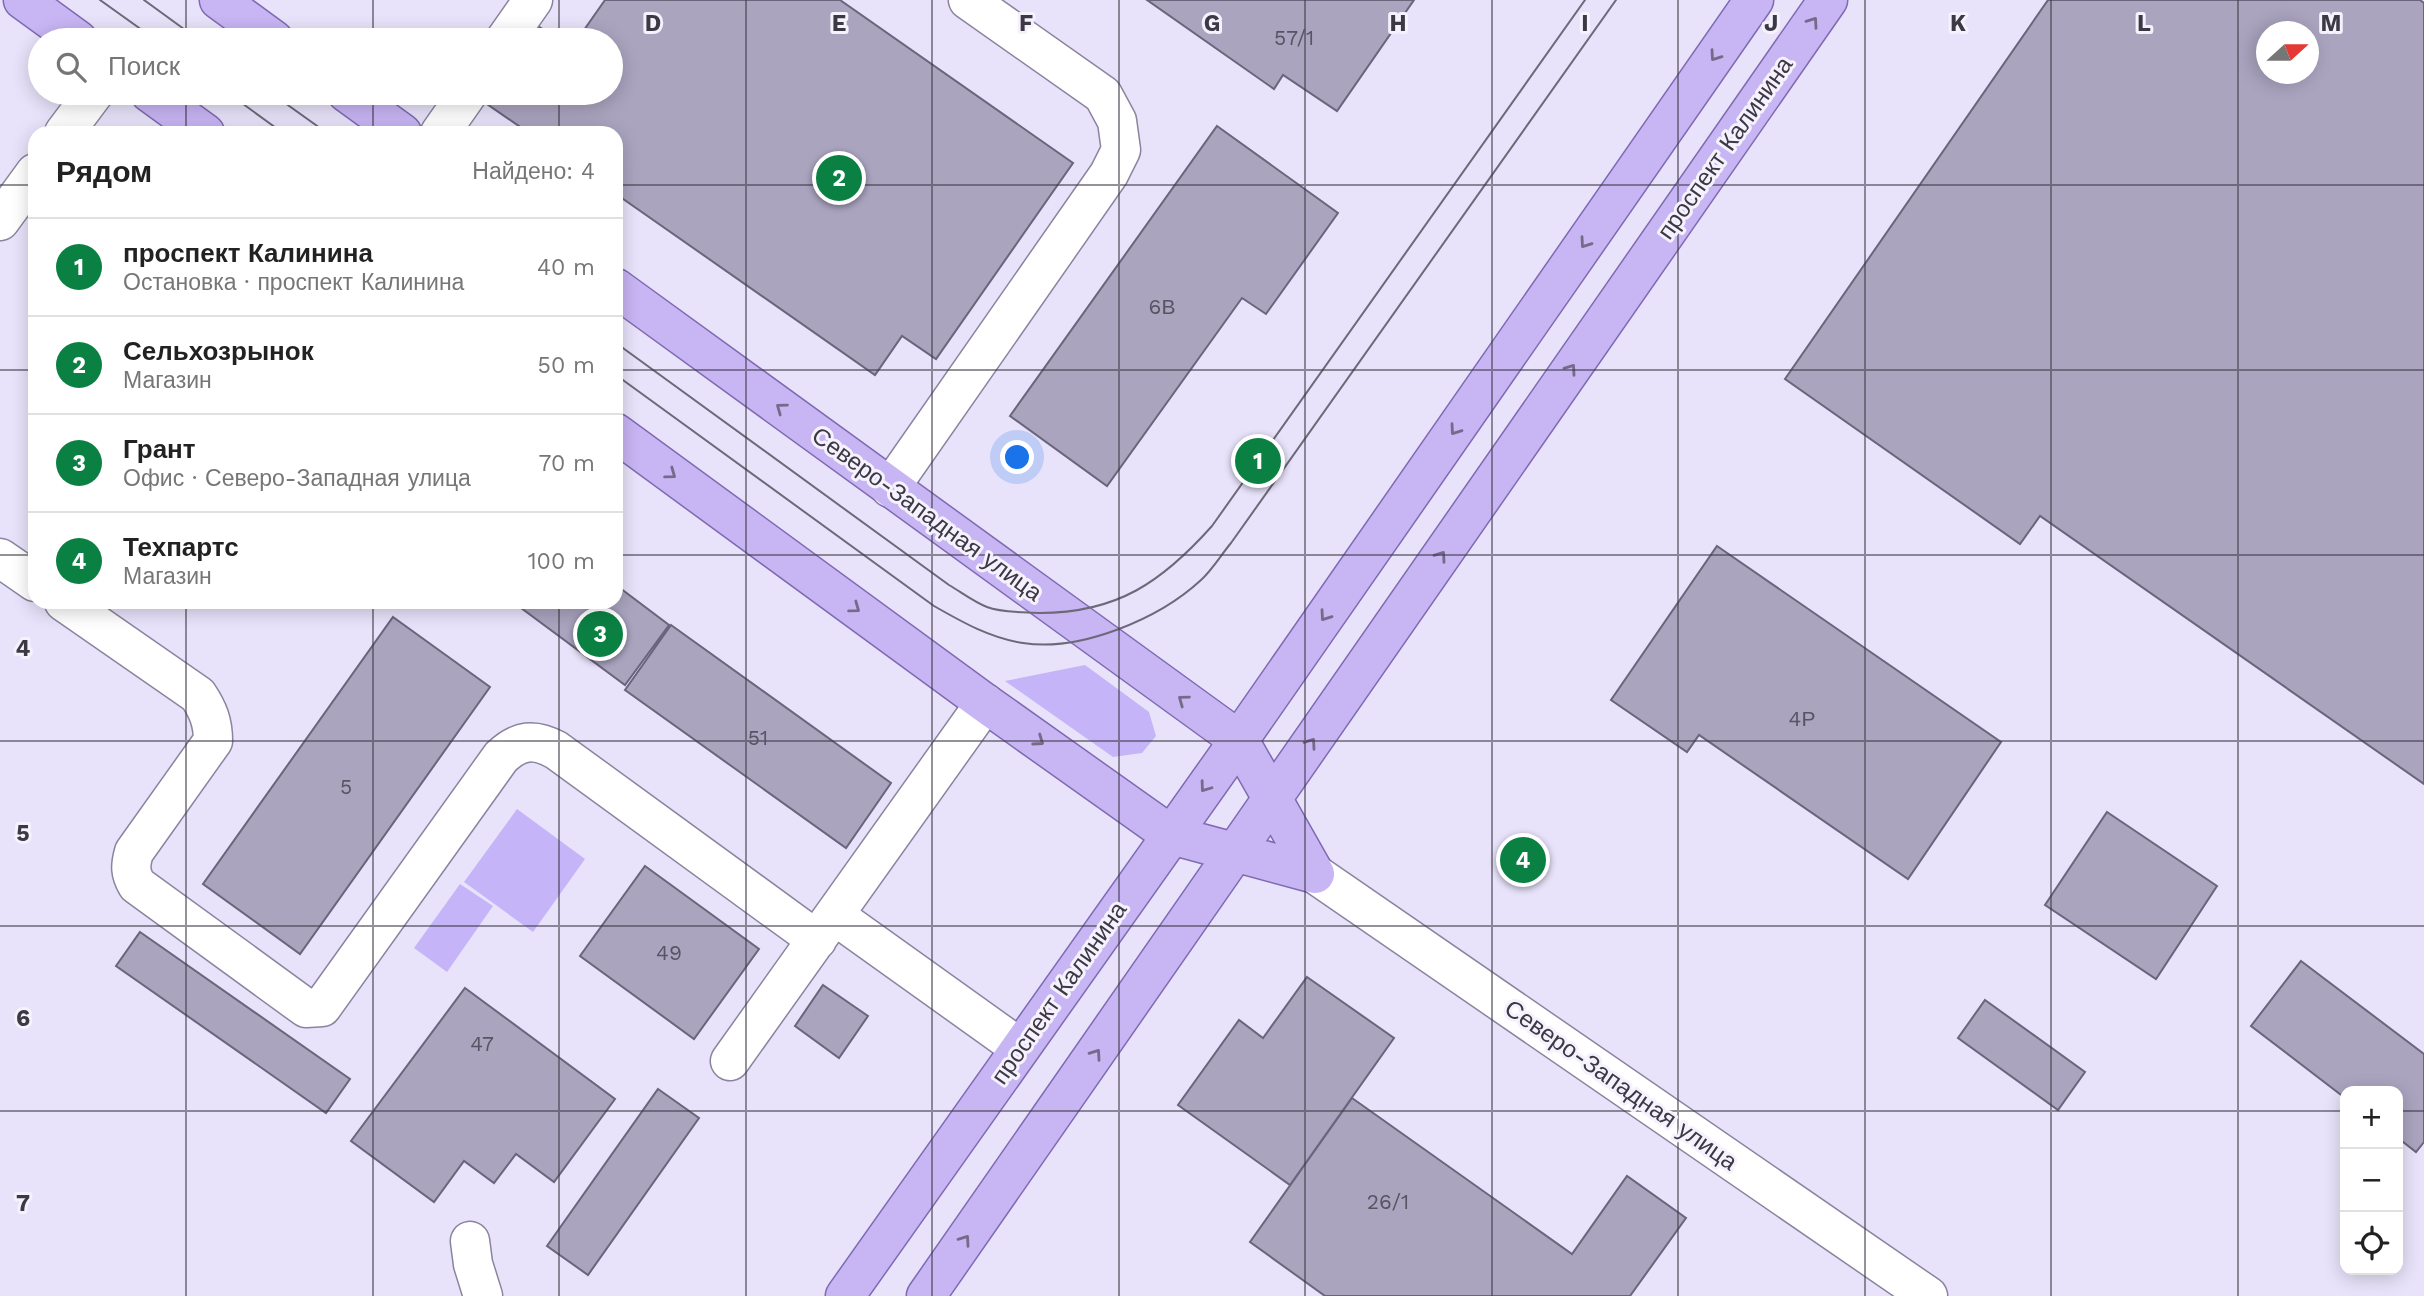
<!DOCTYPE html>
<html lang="ru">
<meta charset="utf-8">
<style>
:root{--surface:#fff;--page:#f2f2f2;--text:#222;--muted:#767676;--line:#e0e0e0;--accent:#0b8043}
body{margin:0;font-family:"Work Sans",sans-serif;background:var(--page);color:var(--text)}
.controls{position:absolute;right:21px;bottom:21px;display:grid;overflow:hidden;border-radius:14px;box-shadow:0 4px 18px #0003}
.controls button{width:63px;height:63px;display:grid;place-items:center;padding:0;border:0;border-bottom:2px solid var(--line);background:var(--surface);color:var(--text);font:35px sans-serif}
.compass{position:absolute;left:2256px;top:21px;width:63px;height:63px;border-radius:50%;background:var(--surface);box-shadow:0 4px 18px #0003;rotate:69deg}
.you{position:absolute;left:1018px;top:458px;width:24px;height:24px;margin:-18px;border:5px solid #fff;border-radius:50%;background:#1a73e8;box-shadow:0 0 0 10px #1a73e833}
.badge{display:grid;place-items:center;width:46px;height:46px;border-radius:50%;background:var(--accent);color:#fff;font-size:23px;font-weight:700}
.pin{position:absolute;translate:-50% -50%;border:4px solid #fff;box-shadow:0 2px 7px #0006}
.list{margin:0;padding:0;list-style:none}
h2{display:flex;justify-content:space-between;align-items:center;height:91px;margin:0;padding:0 28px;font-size:30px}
h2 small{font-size:23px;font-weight:400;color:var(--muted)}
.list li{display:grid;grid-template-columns:46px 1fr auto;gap:21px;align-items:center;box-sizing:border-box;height:98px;padding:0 28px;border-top:2px solid var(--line)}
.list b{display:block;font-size:26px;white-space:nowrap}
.list p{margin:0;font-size:23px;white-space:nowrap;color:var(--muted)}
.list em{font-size:23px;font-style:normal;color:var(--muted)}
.icon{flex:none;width:38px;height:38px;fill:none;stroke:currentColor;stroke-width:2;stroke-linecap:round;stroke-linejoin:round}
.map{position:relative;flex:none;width:2424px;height:1296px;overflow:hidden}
.search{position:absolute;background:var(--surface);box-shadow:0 4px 18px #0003;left:28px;top:28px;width:595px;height:77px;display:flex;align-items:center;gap:18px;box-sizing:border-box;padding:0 24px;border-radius:38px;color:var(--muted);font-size:26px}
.panel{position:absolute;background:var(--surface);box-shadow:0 4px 18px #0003;left:28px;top:126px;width:595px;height:483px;border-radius:21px}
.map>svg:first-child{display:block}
.green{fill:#c5b4f8}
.building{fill:#aaa4bf;stroke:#6a647d;stroke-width:2;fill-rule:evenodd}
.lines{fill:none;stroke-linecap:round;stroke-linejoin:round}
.minor-casing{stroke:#8a849e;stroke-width:41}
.major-casing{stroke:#7f6ab2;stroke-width:41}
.minor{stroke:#fff;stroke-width:38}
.major{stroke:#c8b5f4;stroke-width:38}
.tram{stroke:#6d6978;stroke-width:2}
.oneway{stroke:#746b8b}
.grid{fill:none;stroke:#3c3945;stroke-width:2;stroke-opacity:0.55}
.labels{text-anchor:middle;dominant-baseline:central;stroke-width:6;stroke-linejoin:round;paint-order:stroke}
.number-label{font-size:21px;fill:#585464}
.street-label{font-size:24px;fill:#3c3945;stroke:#f5f2fe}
.grid-label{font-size:23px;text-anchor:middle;font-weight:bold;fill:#3c3945;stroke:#f5f2fe;stroke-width:6;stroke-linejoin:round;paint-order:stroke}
</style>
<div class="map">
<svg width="2424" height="1296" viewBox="0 0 2424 1296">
<rect width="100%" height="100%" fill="#e8e3fa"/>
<!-- green -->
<path class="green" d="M 1085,665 L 1149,712 L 1156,736 L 1142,753 L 1113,757 L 1005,681 Z
M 517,809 L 585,859 L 533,932 L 464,882 Z
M 460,884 L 493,906 L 447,972 L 414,948 Z"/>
<!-- building -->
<path class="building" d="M 605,0 L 840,0 L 1073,163 L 936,359 L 902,336 L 875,375 L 616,194 L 616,133 L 529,133 L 484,102 L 491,93 L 611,93 L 611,40 L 577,40 Z
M 1147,0 L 1414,0 L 1337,111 L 1283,75 L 1274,89 Z
M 2048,0 L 2420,0 L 2424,3 L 2424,784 L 2040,516 L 2020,544 L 1785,379 ZM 2266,32 L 2308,32 L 2308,74 L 2266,74 Z
M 538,26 L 559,40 L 527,40 Z
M 1217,126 L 1338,213 L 1266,314 L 1242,298 L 1107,486 L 1010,416 Z
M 1717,546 L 2001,742 L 1908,879 L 1699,735 L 1687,752 L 1611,700 Z
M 616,585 L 669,625 L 625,685 L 513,602 L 616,602 Z
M 393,617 L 490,687 L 300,954 L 203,884 Z
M 671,625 L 891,783 L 846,848 L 625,690 Z
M 2107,812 L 2217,886 L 2156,979 L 2045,905 Z
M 645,866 L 759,949 L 694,1039 L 580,956 Z
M 140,932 L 350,1079 L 326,1113 L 116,966 Z
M 2301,961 L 2424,1054 L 2424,1142 L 2416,1152 L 2398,1138 L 2398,1091 L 2345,1091 L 2345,1098 L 2251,1026 Z
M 1307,977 L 1394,1038 L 1290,1185 L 1178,1105 L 1239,1020 L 1263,1038 Z
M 823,985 L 868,1016 L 839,1058 L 795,1026 Z
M 465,988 L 615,1099 L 554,1182 L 516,1154 L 494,1183 L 464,1161 L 434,1202 L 351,1141 Z
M 1985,1000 L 2085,1072 L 2058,1110 L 1958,1038 Z
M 658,1089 L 699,1118 L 588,1275 L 547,1246 Z
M 1352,1098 L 1572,1254 L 1627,1176 L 1686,1218 L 1630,1296 L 1325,1296 L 1250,1242 Z"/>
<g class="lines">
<defs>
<path id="minor" d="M 505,40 L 533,0
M 64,133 L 94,93
M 440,133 L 468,93
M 0,221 L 35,173
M 890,488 L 1109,174 L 1121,150 L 1117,121 L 1103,95 L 968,0
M 0,558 L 35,582
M 64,602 L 198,695 C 208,710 213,722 213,741 L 134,852 C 130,866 130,873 137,885 L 306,1008 L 322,1007 L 501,757 C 519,740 534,738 556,750 L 817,940
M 1315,874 L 1928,1296
M 834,915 L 1020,1048
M 730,1061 L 985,703
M 470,1241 L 473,1264 L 483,1296"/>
<path id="major" d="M 23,0 L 78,40
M 219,0 L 274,40
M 150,93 L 205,133
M 347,93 L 402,133
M 616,288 L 1239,740 L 1315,874
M 616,433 L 985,703 L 1171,835 L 1315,874
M 845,1296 L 1239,740 L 1754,0
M 926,1296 L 1828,0"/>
</defs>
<!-- minor casing -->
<use href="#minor" class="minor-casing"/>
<!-- major casing -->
<use href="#major" class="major-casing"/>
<!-- minor -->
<use href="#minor" class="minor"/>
<!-- major -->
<use href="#major" class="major"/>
<!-- tram -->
<path class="tram" d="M 100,0 L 156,40
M 144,0 L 199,40
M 228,93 L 283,133
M 271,93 L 327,133
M 616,343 L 949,585 C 961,592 974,602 987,607 C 1002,613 1024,612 1040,613 C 1117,613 1162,582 1212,526 L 1585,0
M 616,375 L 934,606 C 962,622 990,638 1023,643 C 1080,652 1159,619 1201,580 C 1212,570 1221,555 1231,543 L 1616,0"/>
</g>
<!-- one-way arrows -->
<defs><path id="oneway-chevron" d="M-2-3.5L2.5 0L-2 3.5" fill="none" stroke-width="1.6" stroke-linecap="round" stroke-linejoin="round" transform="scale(1.75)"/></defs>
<g class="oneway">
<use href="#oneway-chevron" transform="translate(1813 22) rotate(-55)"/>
<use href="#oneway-chevron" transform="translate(1715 56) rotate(125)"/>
<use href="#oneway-chevron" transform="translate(1585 243) rotate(125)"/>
<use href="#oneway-chevron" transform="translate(1571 369) rotate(-55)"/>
<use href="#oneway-chevron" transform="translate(781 408) rotate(-144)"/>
<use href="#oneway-chevron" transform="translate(1455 430) rotate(125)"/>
<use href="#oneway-chevron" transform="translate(671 474) rotate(36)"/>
<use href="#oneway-chevron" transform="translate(1441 556) rotate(-55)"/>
<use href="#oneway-chevron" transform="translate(855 608) rotate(36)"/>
<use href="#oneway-chevron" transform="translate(1325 616) rotate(125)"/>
<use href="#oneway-chevron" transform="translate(1183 700) rotate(-144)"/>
<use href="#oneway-chevron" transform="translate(1039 741) rotate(35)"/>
<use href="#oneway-chevron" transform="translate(1311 743) rotate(-55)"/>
<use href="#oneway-chevron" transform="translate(1205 787) rotate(126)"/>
<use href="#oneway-chevron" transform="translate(1096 1054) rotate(-55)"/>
<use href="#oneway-chevron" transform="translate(965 1240) rotate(-55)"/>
</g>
<!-- grid -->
<path class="grid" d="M 186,0 L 186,40M 373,0 L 373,40M 559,0 L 559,40M 746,0 L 746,1296M 932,0 L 932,1296M 1119,0 L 1119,1296M 1305,0 L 1305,1296M 1492,0 L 1492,1296M 1678,0 L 1678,1296M 1865,0 L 1865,1296M 2051,0 L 2051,1296M 2238,0 L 2238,1296M 186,93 L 186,133M 373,93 L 373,133M 559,93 L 559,133M 0,185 L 35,185M 616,185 L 2424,185M 0,370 L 35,370M 616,370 L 2424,370M 0,555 L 35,555M 616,555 L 2424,555M 186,602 L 186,1296M 373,602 L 373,1296M 559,602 L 559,1296M 0,741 L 2424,741M 0,926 L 2424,926M 0,1111 L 2345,1111M 2398,1111 L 2424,1111"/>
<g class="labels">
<!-- number labels -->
<g class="number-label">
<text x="1294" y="37">57/1</text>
<text x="1162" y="306">6В</text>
<text x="1802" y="718">4Р</text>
<text x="758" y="737">51</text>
<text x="346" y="786">5</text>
<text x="669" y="952">49</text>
<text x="482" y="1043">47</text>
<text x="1388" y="1201">26/1</text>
</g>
<!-- street labels -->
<g class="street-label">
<text transform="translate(1725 148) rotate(-55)">проспект Калинина</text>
<text transform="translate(927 514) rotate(36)">Северо-Западная улица</text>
<text transform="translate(1059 993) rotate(-55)">проспект Калинина</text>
<text transform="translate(1621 1085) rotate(35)">Северо-Западная улица</text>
</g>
</g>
<g class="grid-label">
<text x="653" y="31">D</text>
<text x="839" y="31">E</text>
<text x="1026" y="31">F</text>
<text x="1212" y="31">G</text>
<text x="1398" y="31">H</text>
<text x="1585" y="31">I</text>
<text x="1771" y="31">J</text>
<text x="1958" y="31">K</text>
<text x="2144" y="31">L</text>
<text x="2331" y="31">M</text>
<text x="23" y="656">4</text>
<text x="23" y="841">5</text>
<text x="23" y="1026">6</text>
<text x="23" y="1211">7</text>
</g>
</svg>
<div class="controls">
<button>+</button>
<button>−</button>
<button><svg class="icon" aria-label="locate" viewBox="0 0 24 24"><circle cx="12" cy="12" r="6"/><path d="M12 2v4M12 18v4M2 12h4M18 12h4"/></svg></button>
</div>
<svg class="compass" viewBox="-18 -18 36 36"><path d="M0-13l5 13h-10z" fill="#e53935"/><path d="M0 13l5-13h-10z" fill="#767676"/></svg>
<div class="you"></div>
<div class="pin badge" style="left:1258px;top:461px">1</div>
<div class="pin badge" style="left:839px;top:178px">2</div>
<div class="pin badge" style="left:600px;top:634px">3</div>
<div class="pin badge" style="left:1523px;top:860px">4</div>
<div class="search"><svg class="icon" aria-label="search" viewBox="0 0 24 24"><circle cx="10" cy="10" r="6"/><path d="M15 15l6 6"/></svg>Поиск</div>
<section class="panel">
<h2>Рядом<small>Найдено: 4</small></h2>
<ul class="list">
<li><span class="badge">1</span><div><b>проспект Калинина</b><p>Остановка · проспект Калинина</p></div><em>40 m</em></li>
<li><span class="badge">2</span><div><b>Сельхозрынок</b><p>Магазин</p></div><em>50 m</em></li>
<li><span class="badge">3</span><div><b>Грант</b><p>Офис · Северо-Западная улица</p></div><em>70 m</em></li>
<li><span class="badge">4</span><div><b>Техпартс</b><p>Магазин</p></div><em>100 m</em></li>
</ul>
</section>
</div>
